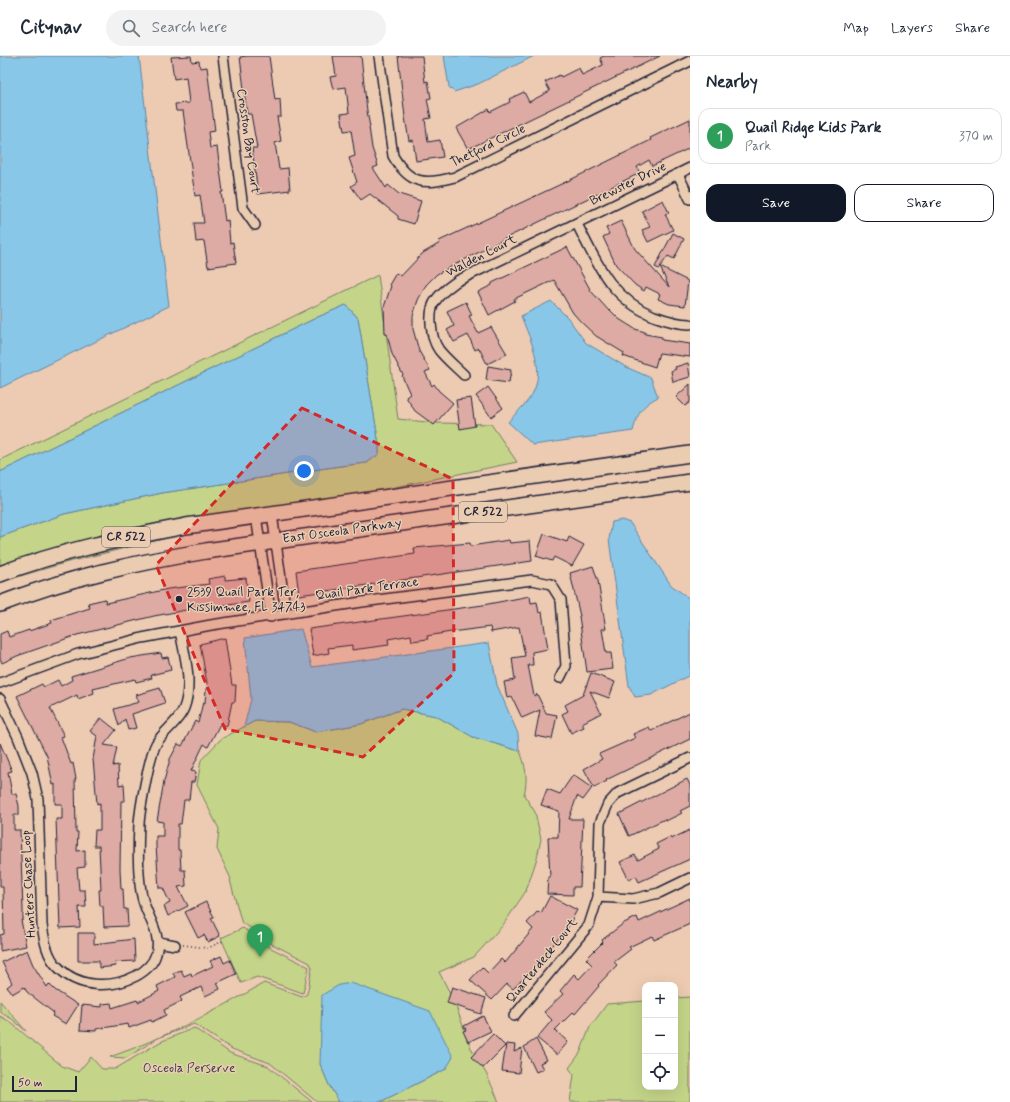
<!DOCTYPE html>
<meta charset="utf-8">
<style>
:root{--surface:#fff;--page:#f2f2f3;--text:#1f2937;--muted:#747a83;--line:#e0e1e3;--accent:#111827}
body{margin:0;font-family:Mynerve,sans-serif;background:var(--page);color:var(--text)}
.controls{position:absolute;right:12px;bottom:12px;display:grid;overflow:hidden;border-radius:8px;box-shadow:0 4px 16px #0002}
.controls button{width:36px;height:36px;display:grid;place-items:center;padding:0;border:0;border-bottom:1px solid var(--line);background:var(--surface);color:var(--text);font:20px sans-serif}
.scale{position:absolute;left:12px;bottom:10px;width:65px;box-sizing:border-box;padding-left:4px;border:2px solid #22223b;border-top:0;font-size:11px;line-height:14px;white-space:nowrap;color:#22223b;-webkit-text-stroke:3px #eacdb1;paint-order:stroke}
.you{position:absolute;left:304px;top:415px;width:14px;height:14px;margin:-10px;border:3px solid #fff;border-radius:50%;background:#1a73e8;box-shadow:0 0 0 6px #1a73e833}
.badge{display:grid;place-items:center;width:26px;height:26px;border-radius:50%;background:var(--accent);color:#fff;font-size:13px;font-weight:700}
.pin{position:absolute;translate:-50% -33px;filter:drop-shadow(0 1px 2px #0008)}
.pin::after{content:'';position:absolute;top:21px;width:14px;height:12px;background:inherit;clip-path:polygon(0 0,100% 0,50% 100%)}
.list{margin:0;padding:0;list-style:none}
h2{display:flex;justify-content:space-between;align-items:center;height:52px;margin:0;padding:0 16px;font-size:17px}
h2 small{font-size:13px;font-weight:400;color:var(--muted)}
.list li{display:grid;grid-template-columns:26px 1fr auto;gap:12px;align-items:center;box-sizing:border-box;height:56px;margin:0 8px 8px;padding:0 8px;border:1px solid var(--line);border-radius:12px}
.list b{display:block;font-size:15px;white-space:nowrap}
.list p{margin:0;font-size:13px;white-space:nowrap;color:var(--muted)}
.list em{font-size:13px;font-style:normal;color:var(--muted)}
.actions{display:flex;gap:8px;padding:12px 16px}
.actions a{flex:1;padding:9px 0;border:1px solid var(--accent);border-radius:12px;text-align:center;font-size:14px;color:var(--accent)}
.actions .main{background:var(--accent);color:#fff}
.icon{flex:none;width:22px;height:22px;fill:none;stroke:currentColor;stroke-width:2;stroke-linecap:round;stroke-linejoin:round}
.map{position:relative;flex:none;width:690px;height:1046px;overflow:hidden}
header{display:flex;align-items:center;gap:24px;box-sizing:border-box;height:56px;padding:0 20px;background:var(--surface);border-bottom:1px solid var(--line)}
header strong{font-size:19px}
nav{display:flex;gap:22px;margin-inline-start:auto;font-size:14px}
.search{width:280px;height:36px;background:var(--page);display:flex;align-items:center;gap:10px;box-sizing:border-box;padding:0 14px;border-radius:22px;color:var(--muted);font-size:15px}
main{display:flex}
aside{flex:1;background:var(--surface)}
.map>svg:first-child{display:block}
.green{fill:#c4d589;stroke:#737c62}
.water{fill:#89c7e9;stroke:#6085a3}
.building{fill:#ddaba4;stroke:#22223b}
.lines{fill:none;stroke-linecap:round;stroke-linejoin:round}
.minor-casing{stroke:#22223b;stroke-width:12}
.primary-casing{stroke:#22223b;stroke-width:18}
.path{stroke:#22223b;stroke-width:1.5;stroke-dasharray:1 3;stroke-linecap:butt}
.minor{stroke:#eacdb1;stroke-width:9}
.primary{stroke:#eacdb1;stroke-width:15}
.marked{fill:#d62828;fill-opacity:0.2;stroke:#d62828;stroke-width:3;stroke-dasharray:8 5;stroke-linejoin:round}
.poi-dot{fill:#22223b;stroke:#eacdb1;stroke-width:1.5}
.labels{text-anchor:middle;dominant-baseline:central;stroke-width:3;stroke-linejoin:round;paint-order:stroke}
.shield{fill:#eacdb1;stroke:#5e555e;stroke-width:1}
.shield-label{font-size:12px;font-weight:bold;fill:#22223b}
.street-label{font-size:13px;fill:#22223b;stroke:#eacdb1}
.poi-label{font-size:13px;fill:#22223b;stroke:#eacdb1;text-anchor:start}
.park-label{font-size:13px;fill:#3a3d47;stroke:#eacdb1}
</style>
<header>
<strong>Citynav</strong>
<div class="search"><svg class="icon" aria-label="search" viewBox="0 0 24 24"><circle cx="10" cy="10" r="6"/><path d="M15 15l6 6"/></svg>Search here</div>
<nav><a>Map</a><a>Layers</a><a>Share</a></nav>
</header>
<main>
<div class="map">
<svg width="690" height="1046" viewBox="0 0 690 1046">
<rect width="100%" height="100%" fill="#edcbb2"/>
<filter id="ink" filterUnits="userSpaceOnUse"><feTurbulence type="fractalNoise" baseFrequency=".025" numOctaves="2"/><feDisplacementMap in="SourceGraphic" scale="8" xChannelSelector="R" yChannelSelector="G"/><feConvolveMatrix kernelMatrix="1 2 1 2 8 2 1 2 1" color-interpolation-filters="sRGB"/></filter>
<g filter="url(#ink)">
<!-- green -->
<path class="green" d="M 378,219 L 398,363 L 436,367 L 491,368 L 517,406 L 0,512 L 0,481 L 64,458 L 162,437 L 340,410 L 367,407 L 379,398 L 379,389 L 358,262 L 346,249 L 318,261 L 0,416 L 0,404 Z
M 212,471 L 68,506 L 0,526 L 0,523 L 69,500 Z
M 402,653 L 436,660 L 473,681 L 520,695 C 526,711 528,722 524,739 L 535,756 L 541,783 L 537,802 L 526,835 L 503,869 L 474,901 L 439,916 L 454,945 L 471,992 L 487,1019 L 499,1046 L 380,1046 L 446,1013 L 320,1008 L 329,1029 L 339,1046 L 317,1046 L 270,1007 L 232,993 L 194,968 L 158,982 L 126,1002 L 110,1001 C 164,982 214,956 264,927 L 302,941 L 307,938 L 312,912 L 310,907 L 272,888 L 245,868 L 242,868 L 230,824 L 231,823 L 217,793 L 219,773 L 197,729 L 201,704 L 221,683 L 255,665 L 289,666 L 316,676 L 361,668 Z
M 243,872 L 271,892 L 309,911 L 303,937 L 257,921 L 241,927 L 221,882 Z
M 690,941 L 690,1046 L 570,1046 L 574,1019 L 569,1012 L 580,997 L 590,971 L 607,948 L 645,945 L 645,1031 L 675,1031 L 675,942 Z
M 0,945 L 26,975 L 12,963 L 0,956 Z
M 0,960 L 10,966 L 62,1010 L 78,1016 L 91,1001 L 102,1013 L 115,1013 L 160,986 L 194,972 L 230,997 L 268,1010 L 312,1046 L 0,1046 Z"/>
<!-- water -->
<path class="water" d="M 0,0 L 139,0 L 169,250 L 0,332 Z
M 444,0 L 534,0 L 478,28 L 454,36 L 449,31 Z
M 551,245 L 568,262 L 586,287 L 626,311 L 651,322 L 658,341 C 641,350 638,357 633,375 L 533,389 L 508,366 C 515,358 523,351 529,343 C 548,318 531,286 521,260 Z
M 346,249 L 358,262 L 379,389 L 379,398 L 367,407 L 340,410 L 162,437 L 64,458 L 0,481 L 0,416 L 318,261 Z
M 622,464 L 630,467 L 671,529 L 690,543 L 690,619 L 651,639 L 635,641 L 629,630 L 609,483 L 612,466 Z
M 301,573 L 312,611 L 489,587 L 497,629 L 518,678 L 519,695 L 473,681 L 436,660 L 402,653 L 361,668 L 316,676 L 289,666 L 255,665 L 244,671 L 251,643 L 245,582 Z
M 351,927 L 430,955 L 453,1001 L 446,1013 L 380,1046 L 339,1046 L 329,1029 L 320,1008 L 322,939 L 339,929 Z"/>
<!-- building -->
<path class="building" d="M 191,0 L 192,6 L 199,5 L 200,12 L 207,11 L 215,75 L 208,76 L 210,92 L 217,91 L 223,136 L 221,136 L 225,165 L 228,164 L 230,187 L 233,186 L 236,207 L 208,211 L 204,185 L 196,186 L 194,167 L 204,167 L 200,139 L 195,140 L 183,55 L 176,55 L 175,48 L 189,47 L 186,21 L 174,23 L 171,1 Z
M 247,0 L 269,0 L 275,44 L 280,43 L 281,61 L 277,61 L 281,85 L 275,87 L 279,113 L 288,112 L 290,134 L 258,138 L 252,92 L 257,92 L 251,58 L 247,58 L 240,1 Z
M 333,0 L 361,0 L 367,55 L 370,71 L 369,71 L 372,92 L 378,110 L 373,112 L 386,132 L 388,129 L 399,138 L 421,145 L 414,168 L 398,163 L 398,160 L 370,138 L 361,144 L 351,130 L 357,126 L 349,102 L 355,100 L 351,74 L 344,75 L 341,58 L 349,57 L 346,31 L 333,33 L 330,21 L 336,20 Z
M 398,0 L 422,0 L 425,26 L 428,25 L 431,42 L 427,43 L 431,62 L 425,63 L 428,86 L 440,84 L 443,101 L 416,105 L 413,84 L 409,85 L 405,61 Z
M 604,0 L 660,0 L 468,93 L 456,72 L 489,53 L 490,56 L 510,46 L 509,43 L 524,36 L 529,46 L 550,35 L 545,26 L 560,19 L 561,21 L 579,12 L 582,19 L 603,9 L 600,2 Z
M 690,63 L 690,92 L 652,110 L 649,104 L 637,111 L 640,117 L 508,181 L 437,218 L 426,229 L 418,244 L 413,260 L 413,273 L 419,295 L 430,314 L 425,316 L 432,330 L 434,328 L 439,335 L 453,347 L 434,369 L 415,355 L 406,341 L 410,338 L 402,320 L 403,319 L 392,298 L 387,278 L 385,278 L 384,251 L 391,230 L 389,229 L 396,217 L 401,220 L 423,197 L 440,187 L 439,185 L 572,123 L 651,84 L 650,82 Z
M 663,144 L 669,157 L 665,158 L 673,174 L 648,186 L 642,174 L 650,171 L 642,155 Z
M 621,165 L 635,193 L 669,231 L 660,211 L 659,213 L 655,211 L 673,177 L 684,183 L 674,203 L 668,200 L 660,211 L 688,225 L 685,250 L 669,248 L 658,243 L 660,238 L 646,231 L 644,235 L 635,229 L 616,209 L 603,181 L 609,178 L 606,172 Z
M 567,191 L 591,235 L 609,255 L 610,254 L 619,263 L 635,273 L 645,276 L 645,278 L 662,281 L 662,284 L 690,288 L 690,301 L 659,297 L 655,311 L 623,300 L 624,297 L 596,280 L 581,266 L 573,257 L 554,224 L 514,243 L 515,245 L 489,259 L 478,236 L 492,229 L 492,227 Z
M 466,246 L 472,259 L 469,260 L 478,277 L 491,271 L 507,298 L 487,308 L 479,292 L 475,294 L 468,279 L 454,286 L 447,274 L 454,270 L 447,255 Z
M 688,307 L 690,321 L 673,326 L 671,315 L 676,313 L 675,311 Z
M 488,310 L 511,314 L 509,327 L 486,324 Z
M 690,328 L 690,346 L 685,350 L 676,341 Z
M 488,331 L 503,352 L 491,361 L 476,340 Z
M 471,342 L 475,370 L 460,373 L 456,344 Z
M 544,478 L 567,486 L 569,481 L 584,489 L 572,510 L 554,501 L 552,505 L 536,500 Z
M 509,484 L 510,487 L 530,485 L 532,505 L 299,539 L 296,515 L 415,498 L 414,492 L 425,491 L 470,487 L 471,490 Z
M 593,510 L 598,525 L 606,573 L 602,573 L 606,597 L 611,597 L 613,613 L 587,616 L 579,560 L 580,560 L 570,517 Z
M 225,520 L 225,524 L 246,522 L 249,546 L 214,551 L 213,549 L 154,560 L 77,579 L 17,600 L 2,607 L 0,602 L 0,578 L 7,575 L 9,581 L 29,574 L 29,575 L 52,567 L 51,564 L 90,552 L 88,547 L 105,543 L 106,547 L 168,533 L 209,528 L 208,523 Z
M 530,540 L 531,547 L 537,546 L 539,557 L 542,556 L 548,593 L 532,596 L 533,609 L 528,609 L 534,640 L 537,638 L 546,657 L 557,659 L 552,683 L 535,680 L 540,654 L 522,662 L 512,641 L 507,642 L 504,626 L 515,624 L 512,602 L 525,600 L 519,571 L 491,576 L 490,571 L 451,576 L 427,580 L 428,583 L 412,585 L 411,579 L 388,583 L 389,589 L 352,594 L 352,589 L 328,592 L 329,597 L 313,600 L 309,573 L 483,549 Z
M 225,582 L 232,629 L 236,629 L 235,646 L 232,646 L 227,670 L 220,668 L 208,691 L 204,688 L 191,715 L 196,716 L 194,726 L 191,726 L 189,744 L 184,744 L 181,768 L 178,768 L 178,794 L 180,794 L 181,814 L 185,814 L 186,830 L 178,831 L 188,850 L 168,860 L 164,850 L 170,847 L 163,832 L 159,832 L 156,790 L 156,780 L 163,780 L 163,766 L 157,765 L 164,725 L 170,703 L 178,688 L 182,690 L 195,665 L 198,667 L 203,646 L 205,647 L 206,633 L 208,633 L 200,588 Z
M 161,597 L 162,602 L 168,601 L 171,614 L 151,619 L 152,622 L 136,626 L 135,623 L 93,633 L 94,637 L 78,643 L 77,639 L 50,652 L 64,680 L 61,681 L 71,708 L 73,707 L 76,723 L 75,723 L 76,776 L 78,776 L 77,795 L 85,794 L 85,811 L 77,812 L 79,834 L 85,834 L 86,851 L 79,851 L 80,871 L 60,872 L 56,763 L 62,763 L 62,748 L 55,748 L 55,728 L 53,729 L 47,700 L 17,640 L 42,628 L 44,631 L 58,624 L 61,630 L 72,624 L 71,620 L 130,602 Z
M 591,617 L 615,626 L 609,642 L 590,635 L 601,657 L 582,667 L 584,671 L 571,677 L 562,658 L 568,655 L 565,649 L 583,639 Z
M 160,632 L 165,647 L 132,658 L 136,672 L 128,674 L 125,663 L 119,670 L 114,653 L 139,646 L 136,639 Z
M 690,656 L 690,683 L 606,724 L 607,725 L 594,732 L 584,713 L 602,703 L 599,698 L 635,682 L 633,678 L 649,671 L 651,675 Z
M 101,662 L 116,674 L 104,689 L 117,691 L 113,710 L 118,709 L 119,729 L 124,728 L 125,745 L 121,745 L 120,813 L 121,833 L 123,833 L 124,853 L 127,853 L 128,870 L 104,871 L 103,850 L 100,850 L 99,834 L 101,834 L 99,790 L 94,790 L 95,774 L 100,774 L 100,747 L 97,748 L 93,703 L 97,680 L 90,675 Z
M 0,687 L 12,715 L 8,716 L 12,738 L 16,738 L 19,750 L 19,759 L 14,759 L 14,774 L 20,774 L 23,854 L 23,864 L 21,864 L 26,890 L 0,895 L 0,879 L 4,878 L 3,831 L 0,831 Z
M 573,719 L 592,732 L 583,744 L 577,740 L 569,763 L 583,763 L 580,831 L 573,831 L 573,839 L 547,838 L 548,821 L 550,821 L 548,781 L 558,781 L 559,755 L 541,749 L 547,733 L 560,738 Z
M 687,723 L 690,729 L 690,750 L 680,755 L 682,757 L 666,765 L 665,763 L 629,780 L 619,758 Z
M 690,774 L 690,803 L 639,826 L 636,820 L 629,824 L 620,806 L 635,799 L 638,804 L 659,793 L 656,788 L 670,781 L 671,783 Z
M 550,840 L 577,854 L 568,871 L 537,908 L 513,933 L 507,928 L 492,944 L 470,924 L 482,911 L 488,917 L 501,903 L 505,907 L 533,873 L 527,867 L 538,855 L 541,857 Z
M 690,842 L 690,868 L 654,884 L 652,880 L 629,891 L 631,893 L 614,906 L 617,909 L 598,929 L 599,930 L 575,958 L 573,956 L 555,974 L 568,986 L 557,999 L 537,982 L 552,964 L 544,956 L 563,938 L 560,935 L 574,918 L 579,923 L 592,909 L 586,903 L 603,886 L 602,884 L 624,867 L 637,861 L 639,866 Z
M 206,846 L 214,861 L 211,862 L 220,880 L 208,886 L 204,879 L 198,882 L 185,856 Z
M 78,877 L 94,877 L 94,888 L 134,883 L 135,905 L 115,906 L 116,910 L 99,912 L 99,905 L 78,905 Z
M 27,894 L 33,909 L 47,931 L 49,928 L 55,934 L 78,949 L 66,968 L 52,960 L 54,957 L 27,936 L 24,931 L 12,938 L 7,931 L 12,927 L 2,906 Z
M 221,900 L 224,907 L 230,904 L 236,918 L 217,927 L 220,933 L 205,940 L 201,931 L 180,941 L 182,945 L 164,954 L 166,959 L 152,966 L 151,964 L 129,972 L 128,968 L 96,973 L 96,975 L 80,974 L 82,949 L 102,951 L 102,948 L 111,947 L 112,952 L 137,944 L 138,946 L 159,935 L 157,930 L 175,921 L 173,917 L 181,914 L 184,920 L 191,917 L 192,920 L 213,910 L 210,905 Z
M 452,931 L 486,942 L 481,958 L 447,947 Z
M 483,960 L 491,975 L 468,986 L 463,975 L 466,974 L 464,970 Z
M 493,978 L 505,990 L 483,1012 L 471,1001 Z
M 536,983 L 547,1004 L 540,1007 L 543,1013 L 536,1016 L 524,991 Z
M 506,988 L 515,989 L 514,996 L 522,992 L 519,1017 L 502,1015 Z"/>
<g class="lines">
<defs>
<path id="minor" d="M 223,0 L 243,152 L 255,169
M 379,0 L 393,100 C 410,129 424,129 455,121 L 690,5
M 678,118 L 690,143
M 577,168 C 597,207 610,242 654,260 C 665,264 678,268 690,268
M 464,319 C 456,311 446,303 439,294 C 431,283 427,255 436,244 C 441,236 449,231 457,225 L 690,112
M 272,458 L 286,558
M 256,460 L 271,561
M 0,627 L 78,598 L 142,582 L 211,569 L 362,546 L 532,524 L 551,528 L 561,544 L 566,610 L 560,622
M 0,643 L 18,681 L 32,717 L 38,743 L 42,869 C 44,883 47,901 58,911 C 78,932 111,933 136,920 C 145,915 153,909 156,898 C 162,878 148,863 143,844 C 137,823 138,790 139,768 C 140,753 149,701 156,688 C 163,675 179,666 184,652 C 193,628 185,600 180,575
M 598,841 L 633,843 L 659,837 L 690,822
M 158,886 L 175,889
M 514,960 L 589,869 L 598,841 L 600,767 L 608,748 L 618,737 L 690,702"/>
<path id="primary" d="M 0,518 C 61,495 123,482 186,470 L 690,398
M 0,548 C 67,522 135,507 206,495 L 690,426"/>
</defs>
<!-- minor casing -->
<use href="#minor" class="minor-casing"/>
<!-- primary casing -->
<use href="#primary" class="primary-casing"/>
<!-- path -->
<path class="path" d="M 183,889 L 208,892 L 223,885"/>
<!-- minor -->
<use href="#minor" class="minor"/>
<!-- primary -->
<use href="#primary" class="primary"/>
</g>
</g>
<!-- marked area -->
<path class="marked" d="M 302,352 L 453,423 L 454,617 L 363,701 L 225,673 L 156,509 Z"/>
<!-- markers -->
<circle class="poi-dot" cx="179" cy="543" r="4"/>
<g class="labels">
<!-- shield labels -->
<g class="shield">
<rect x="459" y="446" width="48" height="20" rx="3"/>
<rect x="102" y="471" width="48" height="20" rx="3"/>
</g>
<g class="shield-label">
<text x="483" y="456">CR 522</text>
<text x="126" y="481">CR 522</text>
</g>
<!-- street labels -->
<g class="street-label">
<text transform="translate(248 85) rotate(82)">Crosston Bay Court</text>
<text transform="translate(488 90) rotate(-26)">Thetford Circle</text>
<text transform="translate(628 128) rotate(-26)">Brewster Drive</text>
<text transform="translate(481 200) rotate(-27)">Walden Court</text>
<text transform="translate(342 475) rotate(-8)">East Osceola Parkway</text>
<text transform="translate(367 533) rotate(-8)">Quail Park Terrace</text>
<text transform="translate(29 828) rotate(-93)">Hunters Chase Loop</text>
<text transform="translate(542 905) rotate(-51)">Quarterdeck Court</text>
</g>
<!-- poi labels -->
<g class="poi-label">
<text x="187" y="536">2539 Quail Park Ter,<tspan x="187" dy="15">Kissimmee, FL 34743</tspan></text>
</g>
<!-- park labels -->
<g class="park-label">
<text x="189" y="1012">Osceola Perserve</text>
</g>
</g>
</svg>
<div class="controls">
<button>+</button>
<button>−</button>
<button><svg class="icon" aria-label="locate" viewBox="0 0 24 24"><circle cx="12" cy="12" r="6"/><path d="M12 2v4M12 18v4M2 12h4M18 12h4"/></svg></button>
</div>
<div class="scale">50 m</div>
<div class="you"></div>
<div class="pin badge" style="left:260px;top:901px;background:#2e9e5b">1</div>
</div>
<aside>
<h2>Nearby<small></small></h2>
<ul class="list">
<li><span class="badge" style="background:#2e9e5b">1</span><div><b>Quail Ridge Kids Park</b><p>Park</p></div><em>370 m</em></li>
</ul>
<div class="actions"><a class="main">Save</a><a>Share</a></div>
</aside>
</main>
